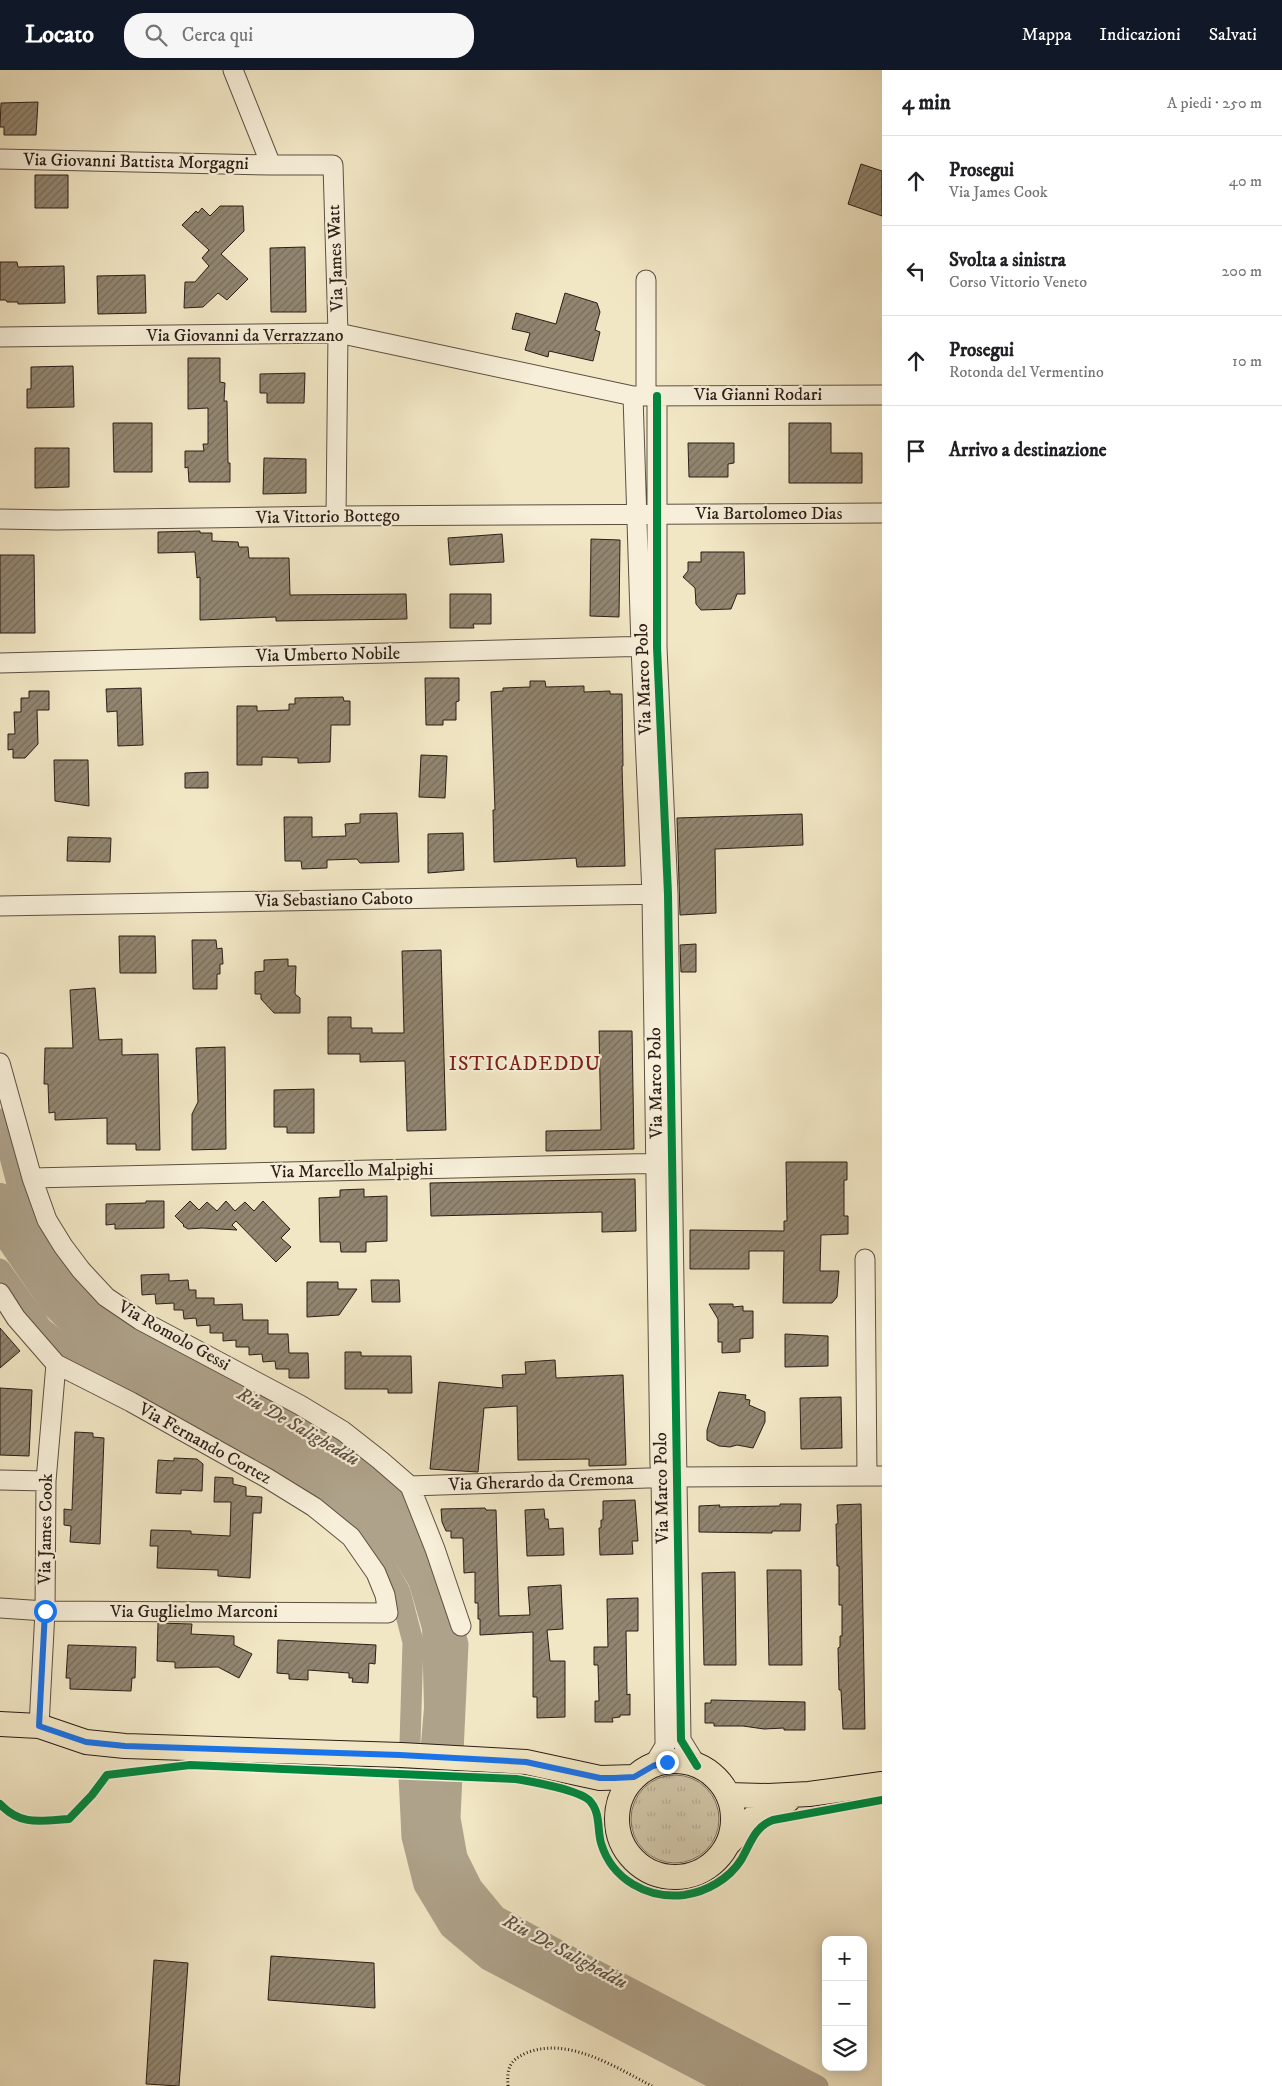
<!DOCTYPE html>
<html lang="it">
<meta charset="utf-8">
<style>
:root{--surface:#fff;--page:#f6f6f6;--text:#202124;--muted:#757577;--line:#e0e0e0;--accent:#111827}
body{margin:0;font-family:"IM FELL DW Pica",serif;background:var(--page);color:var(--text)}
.controls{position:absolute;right:15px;bottom:15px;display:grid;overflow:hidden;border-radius:10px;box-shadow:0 2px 12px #0003}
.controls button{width:45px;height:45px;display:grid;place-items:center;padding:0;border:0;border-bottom:1px solid var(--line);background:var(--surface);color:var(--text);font:25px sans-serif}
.stop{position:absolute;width:15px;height:15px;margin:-11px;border:4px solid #1a73e8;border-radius:50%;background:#fff}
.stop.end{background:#1a73e8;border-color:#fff;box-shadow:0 1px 5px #0008}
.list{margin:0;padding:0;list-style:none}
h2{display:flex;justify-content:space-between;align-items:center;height:65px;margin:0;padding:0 20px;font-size:21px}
h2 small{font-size:16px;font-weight:400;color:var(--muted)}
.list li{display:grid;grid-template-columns:32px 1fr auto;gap:15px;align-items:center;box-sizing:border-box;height:90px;padding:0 20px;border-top:1px solid var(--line)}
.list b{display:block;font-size:19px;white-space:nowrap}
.list p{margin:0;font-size:16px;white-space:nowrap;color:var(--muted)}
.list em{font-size:16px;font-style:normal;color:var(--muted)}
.icon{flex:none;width:28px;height:28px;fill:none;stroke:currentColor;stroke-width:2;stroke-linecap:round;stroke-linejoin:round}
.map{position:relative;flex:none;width:882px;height:2016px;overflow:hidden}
header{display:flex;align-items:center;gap:30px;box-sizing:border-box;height:70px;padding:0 25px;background:var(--accent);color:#fff}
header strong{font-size:24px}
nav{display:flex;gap:28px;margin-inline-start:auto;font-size:18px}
.search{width:350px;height:45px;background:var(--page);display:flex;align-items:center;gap:12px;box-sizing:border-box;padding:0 18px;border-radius:20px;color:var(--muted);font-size:19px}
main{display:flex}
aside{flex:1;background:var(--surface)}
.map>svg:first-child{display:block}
.grass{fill:url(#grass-tufts);stroke:#7e715f}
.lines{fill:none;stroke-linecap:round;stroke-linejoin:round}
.canal{stroke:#aea28a;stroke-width:21}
.river{stroke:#aea28a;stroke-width:36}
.building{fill:url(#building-hatch);stroke:#2b1d17}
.minor-casing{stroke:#5d5042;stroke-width:21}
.major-casing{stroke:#2b1d17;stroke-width:26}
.path{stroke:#2b1d17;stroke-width:3;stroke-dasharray:1 2.5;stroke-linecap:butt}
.minor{stroke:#f7efd9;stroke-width:19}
.major{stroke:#f2e7c5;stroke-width:24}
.cycleway-casing{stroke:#f7efd9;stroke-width:11}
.cycleway{stroke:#00873e;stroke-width:8}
.route{stroke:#1a73e8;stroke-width:6}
.labels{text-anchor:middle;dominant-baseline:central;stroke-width:4.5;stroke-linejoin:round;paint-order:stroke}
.street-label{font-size:18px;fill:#2b1d17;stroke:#f7efd9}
.water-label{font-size:19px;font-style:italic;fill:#5f5245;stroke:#f7efd9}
.quarter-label{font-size:20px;letter-spacing:1px;fill:#7a1f14;stroke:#f7efd9}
</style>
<header>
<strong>Locato</strong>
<div class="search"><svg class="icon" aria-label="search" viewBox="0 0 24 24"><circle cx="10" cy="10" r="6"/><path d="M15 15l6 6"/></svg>Cerca qui</div>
<nav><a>Mappa</a><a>Indicazioni</a><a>Salvati</a></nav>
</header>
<main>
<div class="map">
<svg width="882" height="2016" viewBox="0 0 882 2016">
<defs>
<pattern id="grass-tufts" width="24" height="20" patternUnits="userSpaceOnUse" patternTransform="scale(1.25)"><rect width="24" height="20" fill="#d0c5a7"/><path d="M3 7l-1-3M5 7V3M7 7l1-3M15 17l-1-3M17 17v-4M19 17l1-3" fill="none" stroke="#b3a98f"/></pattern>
<pattern id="building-hatch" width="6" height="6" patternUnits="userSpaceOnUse" patternTransform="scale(1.25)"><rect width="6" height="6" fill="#928671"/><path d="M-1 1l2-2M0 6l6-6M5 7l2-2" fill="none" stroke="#776d5c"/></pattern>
</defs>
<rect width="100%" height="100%" fill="#f2e7c5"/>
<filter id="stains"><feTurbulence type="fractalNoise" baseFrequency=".004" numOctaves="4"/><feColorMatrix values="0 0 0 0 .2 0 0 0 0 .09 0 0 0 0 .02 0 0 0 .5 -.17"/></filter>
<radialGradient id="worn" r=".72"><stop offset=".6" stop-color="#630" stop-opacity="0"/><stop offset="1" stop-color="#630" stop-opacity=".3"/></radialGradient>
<!-- grass -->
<path class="grass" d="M631 1749a44 44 0 1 1 88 0a44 44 0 1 1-88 0Z"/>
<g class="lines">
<!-- canal -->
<path class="canal" d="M 0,1049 L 23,1136 L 41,1174 L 68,1213 L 112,1254 L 271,1342 L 330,1372 L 356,1389 L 381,1409 L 409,1442 L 426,1471
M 0,1199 L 42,1258 L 94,1300 L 291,1404 L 344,1440 L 373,1474 L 400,1522 L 413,1572 L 409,1707 L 412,1767 L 424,1815 L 450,1858 L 488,1890 L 729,2016
M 448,1535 L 458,1574 L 450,1748 L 457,1787 L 472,1817 L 496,1846 L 576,1890 L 818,2016"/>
<!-- river -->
<path class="river" d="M 0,1131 L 10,1162 L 58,1232 L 98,1271 L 178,1314 L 345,1413 L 401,1467 L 426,1509 L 440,1557 L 442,1638 L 434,1734 L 441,1781 L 455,1823 L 485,1861 L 779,2016"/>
</g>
<!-- building -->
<path class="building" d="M 38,32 L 36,65 L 4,65 L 4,57 L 0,57 L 1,33 Z
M 861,94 L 882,101 L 882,146 L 848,134 Z
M 35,105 L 68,105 L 68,138 L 35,138 Z
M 220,136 L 243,136 L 244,161 L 221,184 L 248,209 L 227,230 L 218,223 L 203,237 L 184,238 L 185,212 L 195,212 L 209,196 L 202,188 L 209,180 L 182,155 L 196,141 L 198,143 L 202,138 L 210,146 Z
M 305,177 L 306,242 L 271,242 L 270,178 Z
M 0,192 L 17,192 L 18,197 L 64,196 L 65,233 L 18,234 L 18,232 L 7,232 L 6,230 L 0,230 Z
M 145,205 L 146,243 L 98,244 L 97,206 Z
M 565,223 L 597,233 L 600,242 L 595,260 L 600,262 L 593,291 L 549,281 L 548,287 L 525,280 L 530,263 L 512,259 L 516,243 L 556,254 Z
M 188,288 L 220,288 L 220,312 L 225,313 L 224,331 L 227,331 L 228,393 L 230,393 L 230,412 L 189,412 L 188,397 L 185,398 L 185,381 L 204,381 L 203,374 L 208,374 L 208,338 L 188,339 Z
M 73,296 L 74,337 L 27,338 L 27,319 L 31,319 L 31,297 Z
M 305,303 L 304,333 L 267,333 L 267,323 L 260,323 L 260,304 Z
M 113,353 L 152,353 L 152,402 L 114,402 Z
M 789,353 L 831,353 L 831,383 L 862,383 L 862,413 L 789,413 Z
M 688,373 L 734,373 L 734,393 L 728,394 L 728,407 L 689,407 Z
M 35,378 L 69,378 L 69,417 L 35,418 Z
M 264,388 L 306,389 L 306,423 L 263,424 Z
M 200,461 L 200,463 L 212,463 L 212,471 L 238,472 L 239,477 L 248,477 L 249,488 L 289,488 L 290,525 L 406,524 L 407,549 L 276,551 L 276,547 L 200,550 L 200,507 L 197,508 L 195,482 L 158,483 L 158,462 Z
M 502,464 L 504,492 L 450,495 L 448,468 Z
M 591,469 L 620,470 L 619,547 L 590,546 Z
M 701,482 L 744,482 L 745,524 L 737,524 L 731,539 L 701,540 L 696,534 L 695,518 L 683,507 L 688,501 L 688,492 L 701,492 Z
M 0,485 L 34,485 L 35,563 L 0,563 Z
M 450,524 L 491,524 L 491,554 L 473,554 L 474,558 L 450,558 Z
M 425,608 L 459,608 L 459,631 L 456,632 L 456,650 L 443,650 L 443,655 L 426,655 Z
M 530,611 L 545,611 L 546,617 L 584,616 L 584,622 L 610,621 L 610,624 L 622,624 L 623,696 L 622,696 L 625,796 L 577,797 L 576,788 L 494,792 L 493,740 L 495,740 L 491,622 L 503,621 L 503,618 L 530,617 Z
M 141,618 L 143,675 L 118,676 L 117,641 L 107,642 L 106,619 Z
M 29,621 L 49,621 L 49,640 L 37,640 L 38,674 L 25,688 L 13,688 L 13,679 L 8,680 L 8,664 L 15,664 L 14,642 L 21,642 L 21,628 L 29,628 Z
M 343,627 L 344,631 L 350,631 L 350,655 L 331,655 L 330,692 L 298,693 L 298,688 L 262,687 L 262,695 L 237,695 L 237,636 L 257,636 L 257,641 L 289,640 L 289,634 L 295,634 L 295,628 Z
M 421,685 L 447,686 L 445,728 L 419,727 Z
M 54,690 L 88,690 L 89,736 L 55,731 Z
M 208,702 L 208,718 L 185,718 L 185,703 Z
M 397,743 L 399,792 L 360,793 L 357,789 L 327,790 L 327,798 L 302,799 L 301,791 L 285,791 L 284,747 L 312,747 L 312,767 L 346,766 L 345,754 L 360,753 L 360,744 Z
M 802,744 L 803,775 L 715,779 L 716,843 L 680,845 L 677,748 Z
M 463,763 L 464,800 L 428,803 L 428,764 Z
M 68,767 L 111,768 L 110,792 L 67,791 Z
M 119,866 L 155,866 L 156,903 L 120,903 Z
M 192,870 L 216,870 L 217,879 L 222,878 L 223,894 L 220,894 L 220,904 L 217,904 L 217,919 L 193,919 Z
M 696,874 L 696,902 L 681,902 L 680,875 Z
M 441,880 L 446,1060 L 407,1061 L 405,991 L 360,992 L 360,984 L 328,984 L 328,947 L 351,947 L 351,958 L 372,958 L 372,963 L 404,963 L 402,881 Z
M 288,889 L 288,896 L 296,896 L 295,924 L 300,928 L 300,943 L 274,943 L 261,929 L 261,924 L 255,924 L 255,902 L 264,901 L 264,890 Z
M 95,918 L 99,970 L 122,969 L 122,985 L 158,984 L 160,1080 L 136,1080 L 136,1074 L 107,1074 L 107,1048 L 55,1050 L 55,1042 L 49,1043 L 48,1014 L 44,1014 L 45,978 L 73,978 L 70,920 Z
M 599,961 L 632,961 L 634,1079 L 546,1081 L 546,1061 L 601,1060 Z
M 225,977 L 226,1079 L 192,1080 L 192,1044 L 198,1032 L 196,978 Z
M 314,1019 L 314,1063 L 287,1063 L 287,1057 L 274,1057 L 274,1020 Z
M 786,1092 L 847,1092 L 847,1110 L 844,1110 L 844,1146 L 848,1146 L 848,1164 L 821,1165 L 820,1201 L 839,1201 L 837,1227 L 832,1233 L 783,1233 L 784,1181 L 749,1181 L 749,1199 L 690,1199 L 690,1160 L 784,1161 L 784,1151 L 787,1151 Z
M 635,1109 L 636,1161 L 602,1162 L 602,1142 L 431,1146 L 430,1113 Z
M 364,1119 L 364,1127 L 387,1126 L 387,1171 L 366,1172 L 366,1182 L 341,1182 L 340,1172 L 320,1172 L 319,1128 L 340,1127 L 340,1120 Z
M 146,1131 L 164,1131 L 164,1158 L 115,1159 L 115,1154 L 106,1155 L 106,1134 L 146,1133 Z
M 190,1131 L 199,1140 L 207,1132 L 217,1141 L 226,1131 L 235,1141 L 245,1132 L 254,1141 L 263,1131 L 290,1159 L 281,1168 L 291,1177 L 276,1192 L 236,1151 L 232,1155 L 237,1160 L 202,1158 L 188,1159 L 183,1156 L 184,1155 L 175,1146 Z
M 169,1204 L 169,1211 L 188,1210 L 189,1220 L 196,1220 L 196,1228 L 214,1228 L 214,1235 L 242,1234 L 243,1250 L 268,1250 L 268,1264 L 288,1264 L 289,1283 L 308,1283 L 309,1308 L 289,1308 L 289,1299 L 276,1299 L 275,1291 L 263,1292 L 262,1284 L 249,1285 L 249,1277 L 236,1277 L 236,1270 L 223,1271 L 223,1263 L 210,1263 L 210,1255 L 197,1256 L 196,1248 L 184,1249 L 183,1240 L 174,1240 L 174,1233 L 156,1234 L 155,1224 L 142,1225 L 141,1205 Z
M 371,1210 L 399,1210 L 400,1232 L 372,1232 Z
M 307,1212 L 338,1212 L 338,1219 L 357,1219 L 339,1245 L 307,1247 Z
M 709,1234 L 733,1234 L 733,1237 L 743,1236 L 743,1241 L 753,1241 L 753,1268 L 740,1269 L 740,1282 L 722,1283 L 722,1272 L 718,1272 L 718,1249 Z
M 0,1258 L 20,1281 L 0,1298 Z
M 785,1264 L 828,1266 L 828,1296 L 785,1297 Z
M 345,1282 L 361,1282 L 361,1286 L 411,1286 L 412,1323 L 388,1323 L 388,1319 L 345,1319 Z
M 555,1290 L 556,1308 L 623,1305 L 626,1395 L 589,1396 L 589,1389 L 518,1390 L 517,1336 L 484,1338 L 478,1402 L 430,1399 L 439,1312 L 503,1318 L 502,1305 L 526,1304 L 525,1292 Z
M 0,1318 L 32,1320 L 29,1386 L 0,1385 Z
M 719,1322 L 746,1325 L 745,1329 L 750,1330 L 749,1335 L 765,1342 L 765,1352 L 753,1378 L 737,1375 L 730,1377 L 719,1376 L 707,1370 L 707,1360 Z
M 841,1327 L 842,1378 L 801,1379 L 800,1328 Z
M 75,1362 L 93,1363 L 93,1367 L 104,1368 L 100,1474 L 70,1472 L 71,1456 L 64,1455 L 64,1439 L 72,1440 Z
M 174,1388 L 197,1389 L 203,1394 L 202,1421 L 181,1420 L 181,1424 L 156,1423 L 158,1390 L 174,1391 Z
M 215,1407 L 233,1408 L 233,1414 L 246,1417 L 246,1426 L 262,1427 L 261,1443 L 253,1443 L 250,1508 L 218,1506 L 218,1500 L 157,1498 L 158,1476 L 150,1476 L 151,1460 L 191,1461 L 191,1464 L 230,1466 L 231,1432 L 214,1432 Z
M 635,1430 L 638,1471 L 632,1471 L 633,1484 L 600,1485 L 599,1458 L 601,1458 L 601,1450 L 603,1450 L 603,1431 Z
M 780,1434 L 801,1434 L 800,1461 L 772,1461 L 772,1463 L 699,1462 L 699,1436 L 720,1435 L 719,1437 L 780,1436 Z
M 861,1434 L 865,1659 L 843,1659 L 841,1620 L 839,1620 L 838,1578 L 840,1577 L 840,1566 L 842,1566 L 842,1535 L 839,1535 L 839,1496 L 837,1496 L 836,1454 L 838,1454 L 837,1435 Z
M 485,1438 L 486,1440 L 496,1440 L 499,1546 L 530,1545 L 528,1517 L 561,1515 L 563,1559 L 547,1560 L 550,1591 L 565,1591 L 565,1647 L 537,1648 L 537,1627 L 533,1627 L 533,1562 L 480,1565 L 480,1549 L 478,1549 L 478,1533 L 475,1533 L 475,1502 L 464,1503 L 463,1468 L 451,1468 L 451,1461 L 446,1461 L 442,1452 L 441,1439 Z
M 544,1439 L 545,1449 L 548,1449 L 549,1459 L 563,1458 L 564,1485 L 527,1486 L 525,1440 Z
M 767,1500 L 801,1500 L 802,1595 L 769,1595 Z
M 735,1502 L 736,1595 L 704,1595 L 702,1503 Z
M 638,1528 L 638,1561 L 626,1561 L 627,1625 L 630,1624 L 630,1645 L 620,1645 L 620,1647 L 612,1648 L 613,1652 L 595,1652 L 595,1631 L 599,1631 L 598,1595 L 594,1595 L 594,1577 L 608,1577 L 607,1529 Z
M 158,1553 L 192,1554 L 191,1564 L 234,1566 L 234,1575 L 252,1584 L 239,1608 L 218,1597 L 175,1598 L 175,1592 L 157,1591 Z
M 278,1570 L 376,1575 L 375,1594 L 369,1593 L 368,1613 L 352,1612 L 353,1608 L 349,1608 L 349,1603 L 308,1600 L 308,1610 L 289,1609 L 289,1604 L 277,1603 Z
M 68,1575 L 136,1577 L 135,1608 L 132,1608 L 131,1621 L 70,1619 L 70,1608 L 66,1608 Z
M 711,1630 L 805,1632 L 805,1660 L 784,1660 L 784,1658 L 764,1659 L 743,1656 L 714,1656 L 714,1653 L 705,1653 L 705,1633 L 711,1633 Z
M 271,1886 L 374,1893 L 375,1938 L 268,1930 Z
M 154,1890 L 188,1893 L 179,2016 L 146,2014 Z"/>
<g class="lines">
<defs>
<path id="minor" d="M 233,0 L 271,95 L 333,95 L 338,263 L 336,446
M 0,89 L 271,95
M 0,267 L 338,263 L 633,326 L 882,325
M 633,326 L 641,577 L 652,824 L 660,1394 L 661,1407 L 665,1670 L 665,1676 L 653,1696
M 646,326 L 646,210
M 657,326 L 657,577 L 668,824 L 681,1670 L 697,1696
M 0,449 L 57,450 L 336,446 L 882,443
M 0,593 L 653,576
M 0,836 L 664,824
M 0,993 L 32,1108 L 47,1150 L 63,1176 L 81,1200 L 106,1227 L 140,1250 L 300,1335 L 343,1361 L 380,1390 L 410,1416 L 435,1479 L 461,1556
M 32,1108 L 668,1093
M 865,1189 L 867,1406
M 0,1223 L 16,1248 L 56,1294 L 131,1332 L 267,1408 L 314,1437 L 351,1467 L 376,1503 L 385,1525 L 388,1543 L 45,1541 L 0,1538
M 0,1410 L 46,1411
M 410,1416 L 677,1407 L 882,1406
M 39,1656 L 45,1541 L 46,1411 L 56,1294"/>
<path id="major" d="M 0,1654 L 39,1656 L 86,1672 L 125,1676 L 401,1685 L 526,1692 L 600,1708 L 634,1707
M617 1749a58 58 0 1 1 116 0a58 58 0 1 1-116 0Z
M 728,1725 L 768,1726 L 809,1724 L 882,1714
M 727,1775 L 757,1744 L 769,1737 L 788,1730"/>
</defs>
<!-- minor casing -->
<use href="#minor" class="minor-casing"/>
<!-- major casing -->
<use href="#major" class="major-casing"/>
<!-- path -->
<path class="path" d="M 508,2016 C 507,1998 509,1991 526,1983 C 568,1966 615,1997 652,2016"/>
<!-- minor -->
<use href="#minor" class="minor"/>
<!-- major -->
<use href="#major" class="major"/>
<defs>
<path id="cycleway" d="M 657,326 L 657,577 L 668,824 L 681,1670 L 697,1696
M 0,1734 C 21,1756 40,1751 69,1749 L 92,1725 L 107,1705 L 190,1695 L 516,1709 C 533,1712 576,1719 589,1730 C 601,1742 597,1759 601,1773 C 612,1810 648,1829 684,1825 C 706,1822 729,1809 741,1790 C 751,1773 754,1757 773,1750 L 882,1730"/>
</defs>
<!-- cycleway casing -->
<use href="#cycleway" class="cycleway-casing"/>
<!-- cycleway -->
<use href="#cycleway" class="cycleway"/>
</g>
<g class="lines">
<!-- route -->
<path class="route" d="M 45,1541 L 39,1656 L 86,1672 L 125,1676 L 400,1685 L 526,1692 L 600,1708 L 614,1708 L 634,1707 L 653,1696 L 667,1692"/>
</g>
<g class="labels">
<!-- street labels -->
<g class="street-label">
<text transform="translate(136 92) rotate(1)">Via Giovanni Battista Morgagni</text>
<text transform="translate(336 188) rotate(-92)">Via James Watt</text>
<text x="245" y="266">Via Giovanni da Verrazzano</text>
<text x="758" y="325">Via Gianni Rodari</text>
<text x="769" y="444">Via Bartolomeo Dias</text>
<text transform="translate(328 447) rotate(-1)">Via Vittorio Bottego</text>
<text transform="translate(328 585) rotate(-1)">Via Umberto Nobile</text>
<text transform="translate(644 609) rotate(-92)">Via Marco Polo</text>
<text transform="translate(334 830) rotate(-1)">Via Sebastiano Caboto</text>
<text transform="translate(656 1013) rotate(-91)">Via Marco Polo</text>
<text transform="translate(352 1101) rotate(-1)">Via Marcello Malpighi</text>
<text transform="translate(174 1266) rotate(29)">Via Romolo Gessi</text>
<text transform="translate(205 1374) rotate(29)">Via Fernando Cortez</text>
<text transform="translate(541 1412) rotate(-2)">Via Gherardo da Cremona</text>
<text transform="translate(662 1418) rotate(-91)">Via Marco Polo</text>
<text transform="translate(46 1459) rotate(-89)">Via James Cook</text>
<text x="194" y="1542">Via Guglielmo Marconi</text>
</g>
<!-- water labels -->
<g class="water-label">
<text transform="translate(298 1357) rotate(30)">Riu De Saligheddu</text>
<text transform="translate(565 1882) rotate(28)">Riu De Saligheddu</text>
</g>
<!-- quarter labels -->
<g class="quarter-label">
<text x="525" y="994">ISTICADEDDU</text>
</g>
</g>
<rect width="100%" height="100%" filter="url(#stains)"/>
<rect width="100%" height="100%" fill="url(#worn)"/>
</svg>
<div class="controls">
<button>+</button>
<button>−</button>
<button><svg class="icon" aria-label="layers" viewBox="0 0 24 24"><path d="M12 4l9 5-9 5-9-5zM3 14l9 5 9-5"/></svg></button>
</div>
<div class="stop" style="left:45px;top:1541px"></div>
<div class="stop end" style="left:667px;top:1692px"></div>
</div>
<aside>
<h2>4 min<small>A piedi · 250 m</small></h2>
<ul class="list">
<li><svg class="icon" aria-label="ahead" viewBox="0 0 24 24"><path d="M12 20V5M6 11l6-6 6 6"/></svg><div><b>Prosegui</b><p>Via James Cook</p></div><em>40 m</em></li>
<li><svg class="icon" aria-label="left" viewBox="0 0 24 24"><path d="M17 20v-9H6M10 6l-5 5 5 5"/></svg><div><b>Svolta a sinistra</b><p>Corso Vittorio Veneto</p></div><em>200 m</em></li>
<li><svg class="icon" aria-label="ahead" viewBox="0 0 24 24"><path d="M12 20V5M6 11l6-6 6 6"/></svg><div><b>Prosegui</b><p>Rotonda del Vermentino</p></div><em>10 m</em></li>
<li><svg class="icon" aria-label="arrive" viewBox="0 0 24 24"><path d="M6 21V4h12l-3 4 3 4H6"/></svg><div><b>Arrivo a destinazione</b></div></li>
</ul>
</aside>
</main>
